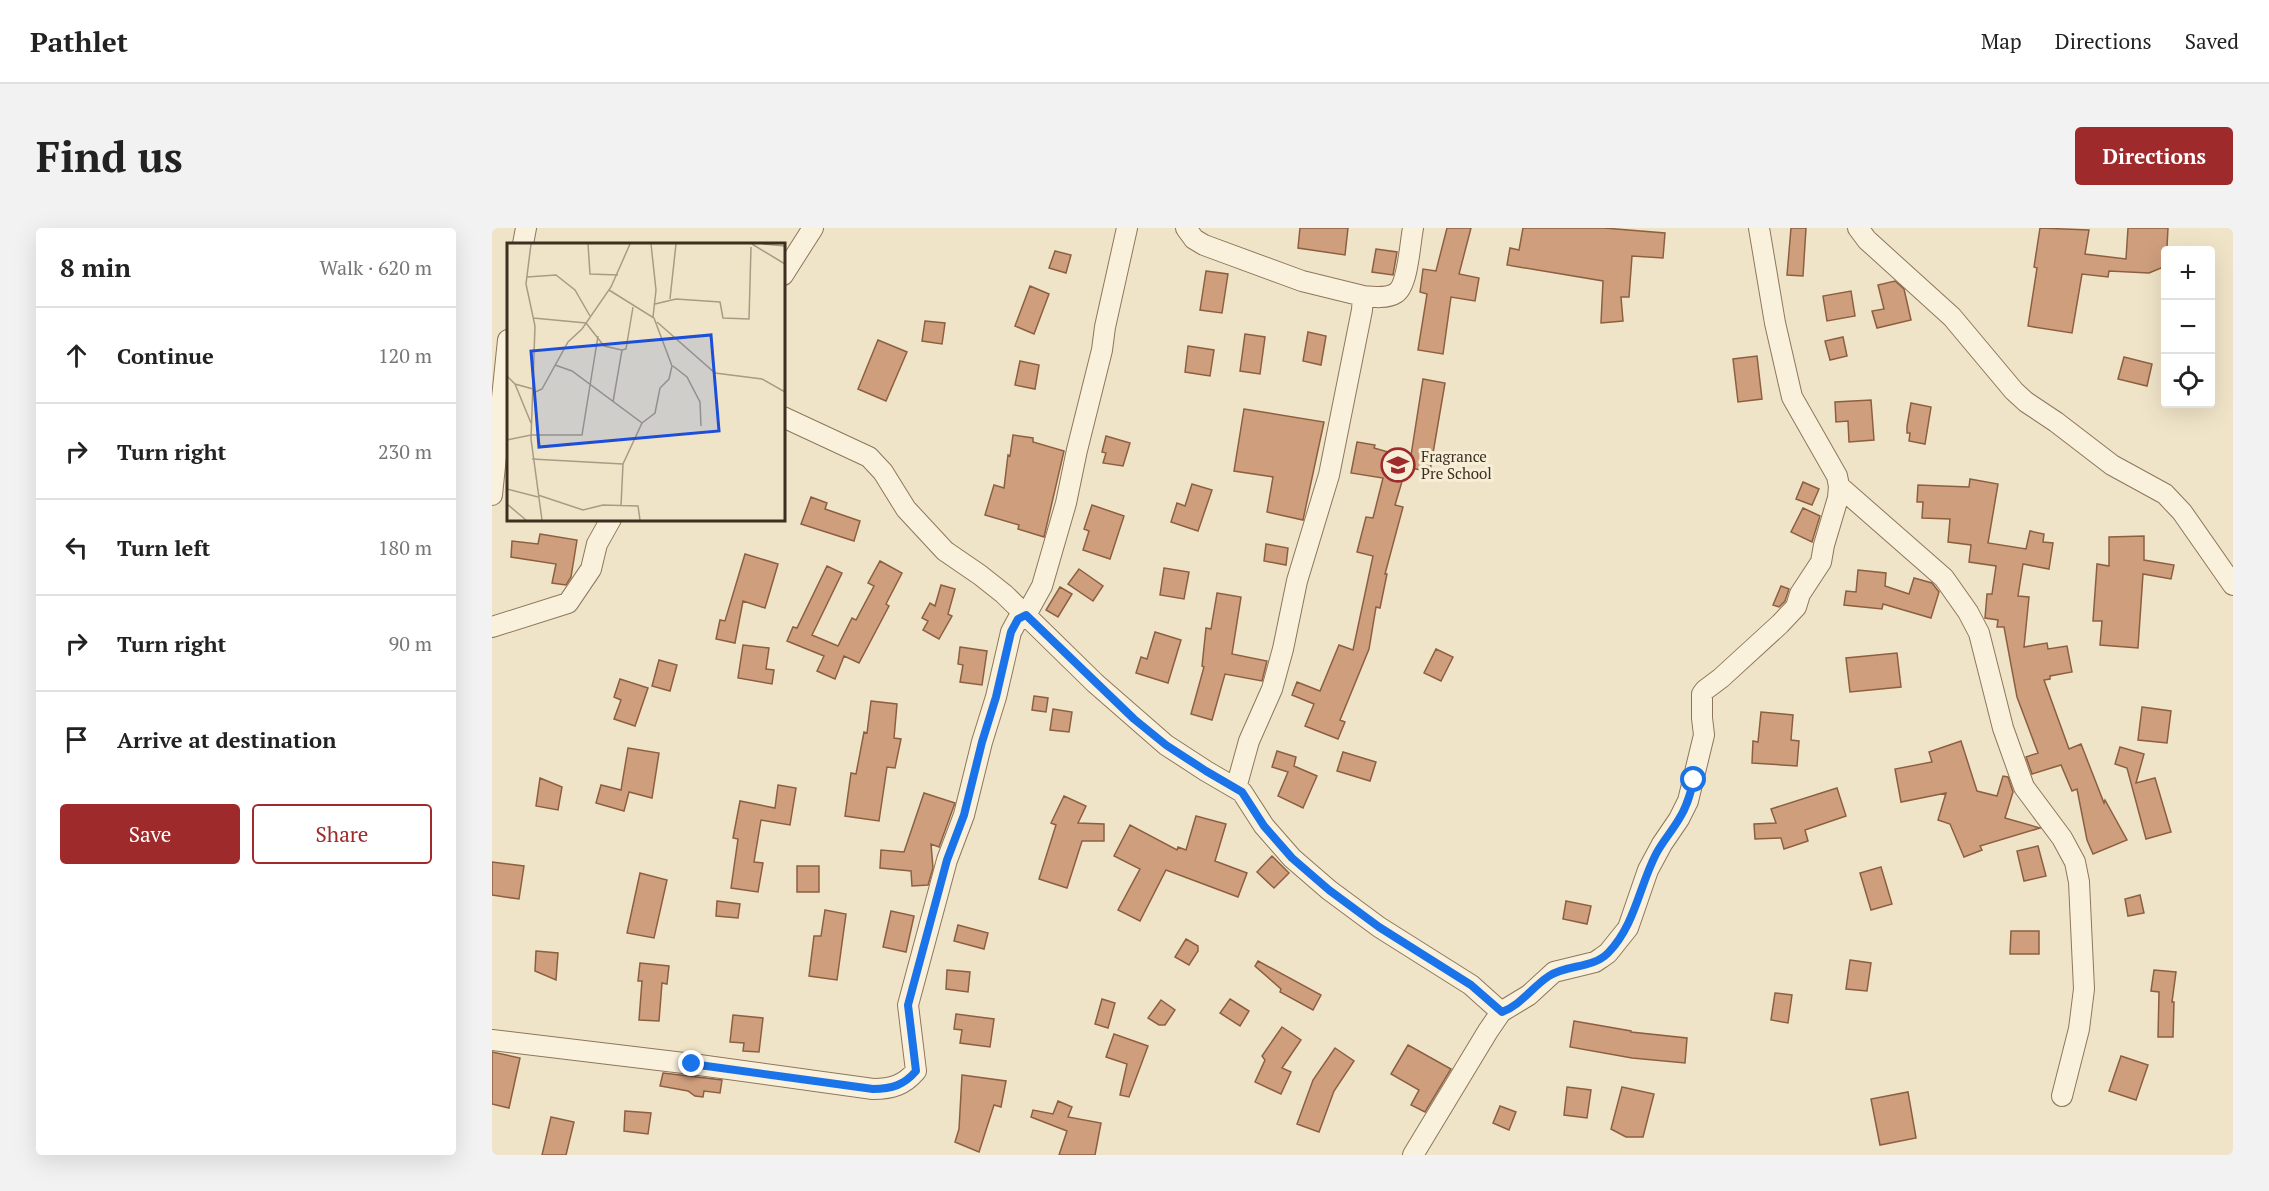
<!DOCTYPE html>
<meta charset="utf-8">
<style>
:root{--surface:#fff;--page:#f2f2f2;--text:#222;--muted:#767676;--line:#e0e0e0;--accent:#9e2a2b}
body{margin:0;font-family:"PT Serif",serif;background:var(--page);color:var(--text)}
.controls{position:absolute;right:18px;top:18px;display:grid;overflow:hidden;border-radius:6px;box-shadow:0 6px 24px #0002}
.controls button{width:54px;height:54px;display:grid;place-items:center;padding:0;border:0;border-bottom:2px solid var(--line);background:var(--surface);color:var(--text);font:30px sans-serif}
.stop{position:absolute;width:18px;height:18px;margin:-14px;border:4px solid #1a73e8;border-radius:50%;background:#fff}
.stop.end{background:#1a73e8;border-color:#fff;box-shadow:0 2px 6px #0008}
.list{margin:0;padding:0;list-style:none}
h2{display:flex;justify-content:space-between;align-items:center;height:78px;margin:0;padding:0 24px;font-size:26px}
h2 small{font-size:20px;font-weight:400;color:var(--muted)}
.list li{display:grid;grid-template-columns:39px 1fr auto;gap:18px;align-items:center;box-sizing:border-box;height:96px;padding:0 24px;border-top:2px solid var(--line)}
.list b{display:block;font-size:22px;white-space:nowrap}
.list em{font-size:20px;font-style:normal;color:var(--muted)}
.actions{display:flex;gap:12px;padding:18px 24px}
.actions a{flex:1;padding:14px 0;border:2px solid var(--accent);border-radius:6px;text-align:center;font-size:21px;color:var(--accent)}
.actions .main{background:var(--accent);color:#fff}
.icon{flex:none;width:33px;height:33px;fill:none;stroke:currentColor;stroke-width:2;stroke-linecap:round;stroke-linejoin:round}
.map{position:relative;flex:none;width:1741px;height:927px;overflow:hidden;border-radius:6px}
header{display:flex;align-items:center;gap:36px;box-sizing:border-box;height:84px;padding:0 30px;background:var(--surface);border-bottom:2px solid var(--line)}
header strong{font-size:28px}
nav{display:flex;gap:33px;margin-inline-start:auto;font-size:21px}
.intro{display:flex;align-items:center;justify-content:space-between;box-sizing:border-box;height:144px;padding:0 36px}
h1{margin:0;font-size:42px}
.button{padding:15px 27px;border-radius:6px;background:var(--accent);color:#fff;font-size:21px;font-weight:700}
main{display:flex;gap:36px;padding:0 36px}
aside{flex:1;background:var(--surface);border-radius:6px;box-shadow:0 6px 24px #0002}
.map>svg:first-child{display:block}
.building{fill:#cf9f7d;stroke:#8d5f41;stroke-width:1.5}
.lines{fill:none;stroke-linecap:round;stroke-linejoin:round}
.street-casing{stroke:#8d765c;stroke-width:22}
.street{stroke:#faf1dc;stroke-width:20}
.route{stroke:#1a73e8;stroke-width:8}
.labels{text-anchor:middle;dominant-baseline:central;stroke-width:6;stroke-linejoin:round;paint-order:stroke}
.poi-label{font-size:15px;fill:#3d2e20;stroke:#f7eed8;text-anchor:start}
.inset-road{fill:none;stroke:#a89b85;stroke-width:1.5}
.view{fill:#1d4ed8;fill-opacity:0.15;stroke:#1d4ed8;stroke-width:3}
.inset-edge{fill:none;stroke:#3d2e20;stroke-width:3}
</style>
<header>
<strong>Pathlet</strong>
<nav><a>Map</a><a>Directions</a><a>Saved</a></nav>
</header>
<div class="intro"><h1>Find us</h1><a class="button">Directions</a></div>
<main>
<aside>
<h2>8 min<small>Walk · 620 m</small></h2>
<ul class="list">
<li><svg class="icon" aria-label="ahead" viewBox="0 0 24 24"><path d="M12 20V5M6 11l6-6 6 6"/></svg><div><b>Continue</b></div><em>120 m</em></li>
<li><svg class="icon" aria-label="right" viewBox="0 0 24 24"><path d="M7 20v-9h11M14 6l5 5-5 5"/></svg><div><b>Turn right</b></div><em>230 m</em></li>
<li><svg class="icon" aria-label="left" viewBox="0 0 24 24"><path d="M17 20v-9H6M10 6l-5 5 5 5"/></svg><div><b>Turn left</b></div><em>180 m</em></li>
<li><svg class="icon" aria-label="right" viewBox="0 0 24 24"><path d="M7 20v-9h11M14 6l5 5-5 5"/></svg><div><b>Turn right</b></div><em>90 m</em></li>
<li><svg class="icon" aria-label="arrive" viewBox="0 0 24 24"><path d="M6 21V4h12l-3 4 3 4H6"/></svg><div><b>Arrive at destination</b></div></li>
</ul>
<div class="actions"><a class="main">Save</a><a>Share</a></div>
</aside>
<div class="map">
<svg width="1741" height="927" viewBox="0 0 1741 927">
<rect width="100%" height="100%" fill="#f0e4c8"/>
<!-- building -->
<path class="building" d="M 808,0 L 856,0 L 853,27 L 806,20 Z
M 955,0 L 979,0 L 967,46 L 987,50 L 983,73 L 959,69 L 951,126 L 926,122 L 935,66 L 928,64 L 931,41 L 944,43 Z
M 1031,0 L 1112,0 L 1173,5 L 1171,30 L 1140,28 L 1137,69 L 1129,69 L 1131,93 L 1109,95 L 1111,53 L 1015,37 L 1018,20 L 1027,22 Z
M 1299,0 L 1314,0 L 1311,48 L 1295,47 Z
M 1548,0 L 1597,2 L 1593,26 L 1634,31 L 1636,0 L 1676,0 L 1674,38 L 1657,45 L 1617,43 L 1616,49 L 1590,46 L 1580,105 L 1536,98 L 1545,40 L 1542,39 Z
M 884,21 L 905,24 L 901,47 L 880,44 Z
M 563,23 L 579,27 L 574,45 L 557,40 Z
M 714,43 L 736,46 L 730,85 L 708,82 Z
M 1403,53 L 1412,61 L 1419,92 L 1385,100 L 1380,83 L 1392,81 L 1386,57 Z
M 538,58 L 557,66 L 542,106 L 523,98 Z
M 1359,63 L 1363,88 L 1335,93 L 1331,68 Z
M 433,93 L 453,95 L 450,116 L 430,113 Z
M 816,104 L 834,108 L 829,137 L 811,133 Z
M 753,106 L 773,109 L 768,146 L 748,143 Z
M 1351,109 L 1355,128 L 1338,132 L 1333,113 Z
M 386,112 L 415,124 L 394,173 L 366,161 Z
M 696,118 L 722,122 L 718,148 L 693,144 Z
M 1265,128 L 1270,171 L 1246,174 L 1241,131 Z
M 1632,129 L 1660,136 L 1655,158 L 1626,151 Z
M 528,133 L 547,137 L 543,161 L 523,157 Z
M 931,151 L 953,155 L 938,243 L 917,240 Z
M 1379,172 L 1382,212 L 1357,214 L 1356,193 L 1344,194 L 1343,174 Z
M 1419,175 L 1439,179 L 1433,216 L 1417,213 L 1418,205 L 1415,205 L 1415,198 Z
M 752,181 L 832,194 L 811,292 L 775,284 L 781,249 L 742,243 Z
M 521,207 L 541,210 L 541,214 L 572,223 L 552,309 L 526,301 L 527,297 L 493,287 L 502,257 L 512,260 L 516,227 L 518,228 Z
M 614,208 L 638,215 L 631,238 L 611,235 L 614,225 L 610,224 Z
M 865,214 L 883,217 L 882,220 L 917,230 L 903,277 L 911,279 L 893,346 L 895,346 L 888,380 L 884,379 L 877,421 L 848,492 L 853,494 L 846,511 L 813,498 L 822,476 L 800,467 L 805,454 L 828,463 L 847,417 L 861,422 L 881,328 L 865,324 L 874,289 L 881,290 L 891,250 L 859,245 Z
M 1478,251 L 1506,256 L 1496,315 L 1534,321 L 1538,303 L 1552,306 L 1551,314 L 1561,315 L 1557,341 L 1531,336 L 1526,368 L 1537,369 L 1532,419 L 1555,415 L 1556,421 L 1575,418 L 1580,444 L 1558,448 L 1558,451 L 1552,452 L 1577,521 L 1589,516 L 1612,575 L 1613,572 L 1635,612 L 1601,626 L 1595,612 L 1585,561 L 1580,563 L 1569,537 L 1540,546 L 1534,529 L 1546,525 L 1525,469 L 1512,399 L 1505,399 L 1506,392 L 1493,390 L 1495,366 L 1500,366 L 1504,338 L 1477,334 L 1479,317 L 1456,314 L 1458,291 L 1430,290 L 1431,274 L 1425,274 L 1426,257 L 1477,259 Z
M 1311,254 L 1327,261 L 1320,277 L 1304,271 Z
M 700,256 L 720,262 L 706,303 L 679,294 L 685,275 L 693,278 Z
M 319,269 L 335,275 L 333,281 L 368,293 L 362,313 L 309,296 Z
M 600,277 L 632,288 L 618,331 L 591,322 L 597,303 L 592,301 Z
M 1311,280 L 1328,288 L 1320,314 L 1299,304 Z
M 48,306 L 85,312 L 79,349 L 74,357 L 60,355 L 64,336 L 19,329 L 20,313 L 46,316 Z
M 1652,308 L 1652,332 L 1682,337 L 1679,351 L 1651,346 L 1646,420 L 1608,417 L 1610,393 L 1601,393 L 1605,336 L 1617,338 L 1617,309 Z
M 774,316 L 796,320 L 794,337 L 772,333 Z
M 253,326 L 286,336 L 273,380 L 251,373 L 243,415 L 224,411 L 228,392 L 233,393 Z
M 388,333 L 410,345 L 394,376 L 397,378 L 367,435 L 352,428 L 343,451 L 325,443 L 332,428 L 295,413 L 301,399 L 305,400 L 335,338 L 350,345 L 320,407 L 346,418 L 360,390 L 364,392 L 382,358 L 376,355 Z
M 672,340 L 697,344 L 692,371 L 668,367 Z
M 587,341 L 611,358 L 601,373 L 576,356 Z
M 1366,342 L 1394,345 L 1393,358 L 1417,366 L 1422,350 L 1440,355 L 1447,364 L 1439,390 L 1391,376 L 1390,381 L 1352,377 L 1354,363 L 1364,364 Z
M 449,357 L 463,361 L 456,386 L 460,388 L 447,411 L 431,402 L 436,393 L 430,390 L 438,375 L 443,378 Z
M 1289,358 L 1297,361 L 1293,373 L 1287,379 L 1281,377 Z
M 568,359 L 580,366 L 566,389 L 554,382 Z
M 725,365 L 749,369 L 740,426 L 775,433 L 770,453 L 733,446 L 720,492 L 699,486 L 712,439 L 710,438 L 714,400 L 719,401 Z
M 663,404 L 689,412 L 676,455 L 644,445 L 649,429 L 655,431 Z
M 251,417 L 277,420 L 274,441 L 282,442 L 280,456 L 246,450 Z
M 468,419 L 495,423 L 490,457 L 468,454 L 471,437 L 466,436 Z
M 944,421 L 961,429 L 949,453 L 932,445 Z
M 1405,425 L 1409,459 L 1358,464 L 1354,430 Z
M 167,432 L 185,437 L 178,463 L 160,458 Z
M 128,451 L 156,460 L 143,498 L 122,491 L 129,472 L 122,469 Z
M 542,468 L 556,470 L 554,484 L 540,482 Z
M 379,473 L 405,476 L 402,510 L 409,511 L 403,540 L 395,539 L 387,593 L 353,588 L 359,545 L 364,546 L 372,504 L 375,505 Z
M 1650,479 L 1679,483 L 1675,515 L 1646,512 Z
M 561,481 L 580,484 L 577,504 L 558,502 Z
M 1269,484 L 1301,487 L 1299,512 L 1307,513 L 1305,538 L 1260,535 L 1261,513 L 1266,514 Z
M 1469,513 L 1485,563 L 1505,568 L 1511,548 L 1516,549 L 1521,564 L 1513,590 L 1548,600 L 1488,618 L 1490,622 L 1472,629 L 1458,596 L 1446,592 L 1454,565 L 1409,574 L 1403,541 L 1440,534 L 1437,524 Z
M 1628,519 L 1652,526 L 1644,555 L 1663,550 L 1679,604 L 1654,611 L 1635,540 L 1623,536 Z
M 136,520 L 167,525 L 160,570 L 137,564 L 132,583 L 104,575 L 109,557 L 129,562 Z
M 785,523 L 804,529 L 802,538 L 825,548 L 811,580 L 786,568 L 796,544 L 780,539 Z
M 851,524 L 884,534 L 878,553 L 845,543 Z
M 48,550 L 70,559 L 66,582 L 44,578 Z
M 286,557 L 304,560 L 298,597 L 269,592 L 262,634 L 271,635 L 266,664 L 239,660 L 246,611 L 241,610 L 248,573 L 283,580 Z
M 1345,560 L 1354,588 L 1313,602 L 1316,613 L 1292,621 L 1289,610 L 1263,611 L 1262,596 L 1284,595 L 1279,581 Z
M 432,565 L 463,575 L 447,619 L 439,616 L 441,640 L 436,657 L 420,658 L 419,643 L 388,640 L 389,622 L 412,624 Z
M 572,568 L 594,578 L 586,595 L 612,596 L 612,613 L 590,613 L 575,660 L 547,651 L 564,597 L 559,595 Z
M 704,588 L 734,596 L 723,633 L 755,645 L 746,669 L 674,642 L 648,693 L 626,682 L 648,641 L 622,628 L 638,597 L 685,622 L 686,619 L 694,622 Z
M 1546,618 L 1554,648 L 1532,653 L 1525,623 Z
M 780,628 L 797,645 L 782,660 L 765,644 Z
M 0,634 L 32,638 L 27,671 L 0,667 Z
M 305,638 L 327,638 L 327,664 L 305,664 Z
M 1389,639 L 1400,676 L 1379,682 L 1368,645 Z
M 148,645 L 175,652 L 162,710 L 135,705 Z
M 1648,667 L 1652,685 L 1636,688 L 1633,671 Z
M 225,673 L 248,676 L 246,690 L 224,688 Z
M 1074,673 L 1099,678 L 1095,696 L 1071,691 Z
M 333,682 L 354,686 L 345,752 L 317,748 L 322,708 L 329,708 Z
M 399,683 L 422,688 L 414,724 L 391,719 Z
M 466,697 L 496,705 L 492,721 L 462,713 Z
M 1519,703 L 1547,703 L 1547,726 L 1518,726 Z
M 694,711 L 706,718 L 706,723 L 697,737 L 683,729 Z
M 44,723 L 66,725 L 64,752 L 43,743 Z
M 1358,732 L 1379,735 L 1375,763 L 1354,761 Z
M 766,733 L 829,767 L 821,782 L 788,764 L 789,761 L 763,738 Z
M 148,735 L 177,738 L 175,756 L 170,755 L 167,793 L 147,792 L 150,753 L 146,753 Z
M 455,742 L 478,744 L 476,764 L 454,761 Z
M 1662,742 L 1684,744 L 1680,774 L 1682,774 L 1681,809 L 1666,809 L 1667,764 L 1659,763 Z
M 1283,765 L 1300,767 L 1296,795 L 1279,792 Z
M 610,771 L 623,775 L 616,800 L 603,796 Z
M 738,771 L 757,783 L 748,798 L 728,785 Z
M 669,772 L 683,782 L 673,797 L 667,797 L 656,790 Z
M 464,786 L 502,791 L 498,819 L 468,815 L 470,802 L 462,801 Z
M 241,787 L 271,790 L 267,824 L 251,823 L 252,815 L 238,814 Z
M 1082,793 L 1139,803 L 1139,804 L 1195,810 L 1193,835 L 1140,830 L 1078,819 Z
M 790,799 L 809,812 L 790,840 L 799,844 L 789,866 L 763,854 L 773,832 L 770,828 Z
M 622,806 L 656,818 L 637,869 L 628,867 L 635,836 L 614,829 Z
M 916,817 L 959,841 L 933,884 L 919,877 L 927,862 L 899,846 Z
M 843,820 L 862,833 L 842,863 L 827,904 L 805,896 L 821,852 Z
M 0,824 L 28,830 L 17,880 L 0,876 Z
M 1629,828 L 1656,837 L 1644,872 L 1617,863 Z
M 171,845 L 230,852 L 228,865 L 212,863 L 211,869 L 203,868 L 196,863 L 168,858 Z
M 470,847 L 514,853 L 509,879 L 502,877 L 487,924 L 463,914 L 467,901 Z
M 1075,859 L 1099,862 L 1095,890 L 1072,887 Z
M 1130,859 L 1162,866 L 1151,909 L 1134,909 L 1119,901 Z
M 1416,864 L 1424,910 L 1388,917 L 1379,871 Z
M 566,873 L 580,879 L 576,889 L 609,895 L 603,927 L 567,927 L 575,903 L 539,889 L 541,882 L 561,886 Z
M 1008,878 L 1024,884 L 1017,902 L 1001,895 Z
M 133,883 L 159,885 L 156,906 L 132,903 Z
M 59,889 L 82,894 L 74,927 L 50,927 Z"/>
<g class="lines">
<defs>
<path id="street" d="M 694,0 L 702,11 L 712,17 L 810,53 L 871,68 L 870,82 L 837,247 L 805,353 L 791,421 L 780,461 L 757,513 L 744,560
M 1366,0 L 1375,12 L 1460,89 L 1522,163 L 1534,174 L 1564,194 L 1620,237 L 1673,266 L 1690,284 L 1741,357
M 31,16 L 34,0
M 291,47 L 321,0
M 871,68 C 880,69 895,71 904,65 C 916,57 918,15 921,0
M 291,189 L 377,229 L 391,244 L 414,281 L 453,323 L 488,347 L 512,366 L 603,455 L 674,517 L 714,543 L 750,564 L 772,598 L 800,630 L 837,662 L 887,699 L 979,757 L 1009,784 L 996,803 L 921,927
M 1347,258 L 1452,350 L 1476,384 L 1487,405 L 1511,500 L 1532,559 L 1570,610 L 1583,634 L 1587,654 L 1592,761 L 1587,801 L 1570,868
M 0,267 L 16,112
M 0,399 L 76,375 L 99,341 L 105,316 L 119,291
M 1009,784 L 1037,767 L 1062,744 L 1103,734 L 1109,730 L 1116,725 L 1136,700 L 1156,642 L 1170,616 L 1187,591 L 1196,573 L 1212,507 L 1210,490 L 1210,466 L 1213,462 L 1229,450 L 1288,396 L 1304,379 L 1308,366 L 1329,334 L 1332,317 L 1346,270 L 1347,258 L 1345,248 L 1300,169 L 1283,95 L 1267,0
M 0,812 L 200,836 L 381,861 C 400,861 412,857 424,843 L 416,777 L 455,632 L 472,587 L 490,514 L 504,469 L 519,404 L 526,391 L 534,387 L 550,358 L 574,275 L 585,222 L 610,122 L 613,99 L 635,0"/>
</defs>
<!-- street casing -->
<use href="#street" class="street-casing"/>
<!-- street -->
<use href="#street" class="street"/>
</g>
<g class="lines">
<!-- route -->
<path class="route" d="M 200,836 L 381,861 C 400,861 412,857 424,843 L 416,777 L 455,632 L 472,587 L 490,514 L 504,469 L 519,404 L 526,391 L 534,387 L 642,491 L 674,517 L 714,543 L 750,564 L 772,598 L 800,630 L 837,662 L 887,699 L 979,757 L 1010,784 C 1029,777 1040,759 1057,748 C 1075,736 1100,741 1116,725 C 1143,697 1147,659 1164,626 C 1171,613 1180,603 1187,591 C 1195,579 1198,566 1202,552"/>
</g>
<!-- icons -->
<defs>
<symbol id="school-ring" viewBox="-11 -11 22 22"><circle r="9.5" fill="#f7eed8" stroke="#9e2a2b" stroke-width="1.5"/><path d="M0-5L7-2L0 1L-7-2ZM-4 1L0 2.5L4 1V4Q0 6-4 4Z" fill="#9e2a2b"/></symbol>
</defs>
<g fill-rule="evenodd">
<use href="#school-ring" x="887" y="218" width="38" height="38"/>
</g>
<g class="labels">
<!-- poi labels -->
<g class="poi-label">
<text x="929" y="228">Fragrance<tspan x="929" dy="17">Pre School</tspan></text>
</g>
</g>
<!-- overview -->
<g transform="translate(15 15)">
<rect width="278" height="278" fill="#f0e4c8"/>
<path class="inset-road" d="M 24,1 L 19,41 L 28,83 L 24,196 L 35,277M 81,1 L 83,31 L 111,32M 144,1 L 149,47 L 146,74M 245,1 L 278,21M 256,1 L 278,3M 20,34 L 49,32 L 68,47 L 83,73M 102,47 L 147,75 L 165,123 L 162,136 L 153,145 L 148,170 L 135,180M 163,56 L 169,1M 148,61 L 169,56 L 213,59 L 216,75 L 242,76 L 244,4M 26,75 L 79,80 L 97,103 L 115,107 L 106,159M 150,79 L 208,130 L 255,136 L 278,149M 115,107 L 119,106 L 126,64M 48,122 L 65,128 L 135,180 L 116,221 L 114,263M 166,123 L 180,134 L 193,159 L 194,183M 0,133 L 8,141 L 26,146M 8,141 L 24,180M 26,150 L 35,146 L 61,99 L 75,86 L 104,44 L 123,1M 0,197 L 24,192 L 75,192 L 91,93M 25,216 L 116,221M 0,246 L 31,254M 31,252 L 76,267 L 96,262 L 131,263 L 133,277M 0,261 L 19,277"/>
<path class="view" d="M 204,92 L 212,188 L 32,204 L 24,108 Z"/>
<rect width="278" height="278" class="inset-edge"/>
</g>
</svg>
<div class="controls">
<button>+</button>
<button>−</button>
<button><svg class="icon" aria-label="locate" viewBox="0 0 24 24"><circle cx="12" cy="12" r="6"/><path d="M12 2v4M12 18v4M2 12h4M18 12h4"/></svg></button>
</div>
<div class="stop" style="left:1202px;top:552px"></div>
<div class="stop end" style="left:200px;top:836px"></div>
</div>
</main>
